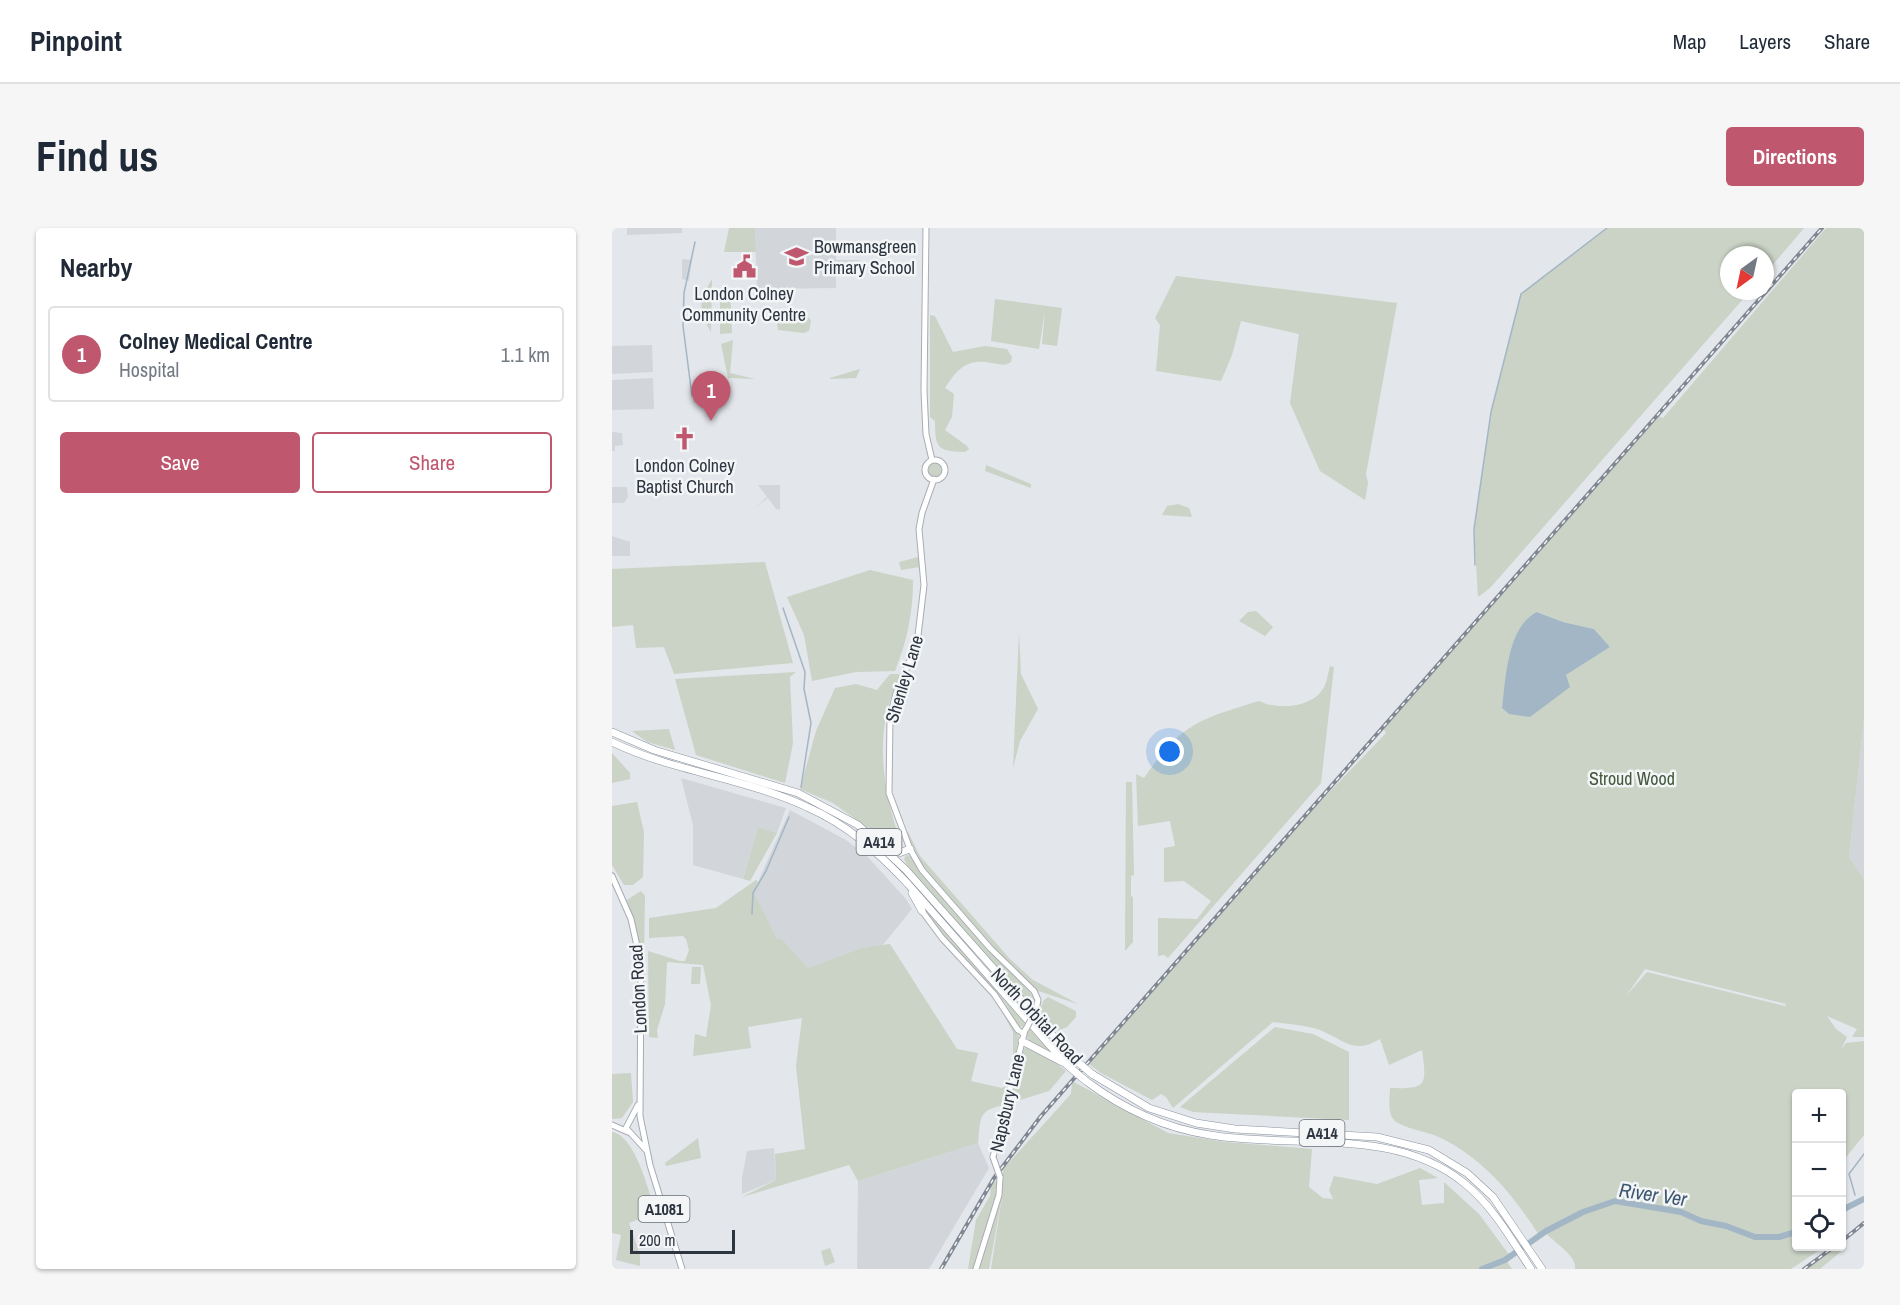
<!DOCTYPE html>
<meta charset="utf-8">
<style>
:root{--surface:#fff;--page:#f6f6f7;--text:#1f2937;--muted:#747a83;--line:#e0e1e3;--accent:#bf586e}
body{margin:0;font-family:"Archivo Narrow",sans-serif;background:var(--page);color:var(--text)}
.controls{position:absolute;right:18px;bottom:18px;display:grid;overflow:hidden;border-radius:6px;box-shadow:0 2px 4px #0004}
.controls button{width:54px;height:54px;display:grid;place-items:center;padding:0;border:0;border-bottom:2px solid var(--line);background:var(--surface);color:var(--text);font:30px sans-serif}
.compass{position:absolute;left:1108px;top:18px;width:54px;height:54px;border-radius:50%;background:var(--surface);box-shadow:0 2px 4px #0004;rotate:213deg}
.scale{position:absolute;left:18px;bottom:15px;width:105px;box-sizing:border-box;padding-left:6px;border:3px solid #2d3540;border-top:0;font-size:16px;line-height:21px;white-space:nowrap;color:#2d3540;-webkit-text-stroke:4px #f3f5f7;paint-order:stroke}
.you{position:absolute;left:558px;top:524px;width:21px;height:21px;margin:-15px;border:4px solid #fff;border-radius:50%;background:#1a73e8;box-shadow:0 0 0 9px #1a73e833}
.badge{display:grid;place-items:center;width:39px;height:39px;border-radius:50%;background:var(--accent);color:#fff;font-size:20px;font-weight:700}
.pin{position:absolute;translate:-50% -50px;filter:drop-shadow(0 2px 3px #0008)}
.pin::after{content:'';position:absolute;top:32px;width:21px;height:18px;background:inherit;clip-path:polygon(0 0,100% 0,50% 100%)}
.list{margin:0;padding:0;list-style:none}
h2{display:flex;justify-content:space-between;align-items:center;height:78px;margin:0;padding:0 24px;font-size:26px}
h2 small{font-size:20px;font-weight:400;color:var(--muted)}
.list li{display:grid;grid-template-columns:39px 1fr auto;gap:18px;align-items:center;box-sizing:border-box;height:96px;margin:0 12px 12px;padding:0 12px;border:2px solid var(--line);border-radius:6px}
.list b{display:block;font-size:22px;white-space:nowrap}
.list p{margin:0;font-size:20px;white-space:nowrap;color:var(--muted)}
.list em{font-size:20px;font-style:normal;color:var(--muted)}
.actions{display:flex;gap:12px;padding:18px 24px}
.actions a{flex:1;padding:14px 0;border:2px solid var(--accent);border-radius:6px;text-align:center;font-size:21px;color:var(--accent)}
.actions .main{background:var(--accent);color:#fff}
.icon{flex:none;width:33px;height:33px;fill:none;stroke:currentColor;stroke-width:2;stroke-linecap:round;stroke-linejoin:round}
.map{position:relative;flex:none;width:1252px;height:1041px;overflow:hidden;border-radius:6px}
header{display:flex;align-items:center;gap:36px;box-sizing:border-box;height:84px;padding:0 30px;background:var(--surface);border-bottom:2px solid var(--line)}
header strong{font-size:28px}
nav{display:flex;gap:33px;margin-inline-start:auto;font-size:21px}
.intro{display:flex;align-items:center;justify-content:space-between;box-sizing:border-box;height:144px;padding:0 36px}
h1{margin:0;font-size:42px}
.button{padding:15px 27px;border-radius:6px;background:var(--accent);color:#fff;font-size:21px;font-weight:700}
main{display:flex;gap:36px;padding:0 36px}
aside{flex:1;background:var(--surface);border-radius:6px;box-shadow:0 2px 4px #0004}
.map>svg:first-child{display:block}
.built{fill:#d2d6db}
.green{fill:#cad3c6;fill-rule:evenodd}
.water{fill:#a3b6c5}
.lines{fill:none;stroke-linecap:round;stroke-linejoin:round}
.stream{stroke:#a3b6c5;stroke-width:1.5}
.river{stroke:#a3b6c5;stroke-width:6}
.secondary-casing{stroke:#a9adb4;stroke-width:7}
.primary-casing{stroke:#a4acb4;stroke-width:7}
.highway-casing{stroke:#8c959f;stroke-width:8}
.secondary{stroke:#fff;stroke-width:5}
.primary{stroke:#fff;stroke-width:5}
.highway{stroke:#fff;stroke-width:7}
.rail-casing{stroke:#7f8792;stroke-width:4}
.rail{stroke:#f3f5f7;stroke-width:1.5;stroke-dasharray:4.5;stroke-linecap:butt}
.secondary-bridge-casing{stroke:#a9adb4;stroke-width:7;stroke-linecap:butt}
.highway-bridge-casing{stroke:#8c959f;stroke-width:8;stroke-linecap:butt}
.secondary-bridge{stroke:#fff;stroke-width:5}
.highway-bridge{stroke:#fff;stroke-width:7}
.labels{text-anchor:middle;dominant-baseline:central;stroke-width:5;stroke-linejoin:round;paint-order:stroke}
.shield{fill:#f3f5f7;stroke:#686f77;stroke-width:1.5}
.shield-label{font-size:16px;font-weight:bold;fill:#2d3540}
.poi-label{font-size:18px;fill:#2d3540;stroke:#f3f5f7}
.street-label{font-size:18px;fill:#2d3540;stroke:#f3f5f7}
.park-label{font-size:18px;fill:#445a3c;stroke:#f3f5f7}
.water-label{font-size:20px;font-style:italic;fill:#3c5670;stroke:#f3f5f7}
</style>
<header>
<strong>Pinpoint</strong>
<nav><a>Map</a><a>Layers</a><a>Share</a></nav>
</header>
<div class="intro"><h1>Find us</h1><a class="button">Directions</a></div>
<main>
<aside>
<h2>Nearby<small></small></h2>
<ul class="list">
<li><span class="badge">1</span><div><b>Colney Medical Centre</b><p>Hospital</p></div><em>1.1 km</em></li>
</ul>
<div class="actions"><a class="main">Save</a><a>Share</a></div>
</aside>
<div class="map">
<svg width="1252" height="1041" viewBox="0 0 1252 1041">
<rect width="100%" height="100%" fill="#e3e6ea"/>
<!-- built -->
<path class="built" d="M 15,0 L 70,0 L 70,5 L 15,7 Z
M 143,0 L 224,0 L 224,32 L 248,32 L 248,36 L 224,36 L 224,60 L 145,61 Z
M 70,31 L 80,32 L 77,53 L 70,51 Z
M 40,117 L 41,144 L 0,146 L 0,118 Z
M 41,150 L 42,181 L 0,182 L 0,152 Z
M 107,153 L 109,154 L 97,175 L 81,175 L 82,164 L 103,161 Z
M 0,204 L 10,205 L 11,217 L 3,218 L 3,223 L 0,223 Z
M 146,257 L 168,257 L 168,282 L 164,281 L 156,270 L 143,280 L 155,269 Z
M 0,259 L 15,259 L 16,269 L 12,275 L 0,275 Z
M 0,308 L 18,314 L 18,328 L 0,328 Z
M 1252,491 L 1252,651 L 1237,629 Z
M 69,550 L 174,580 L 165,605 L 146,599 L 131,651 L 81,637 L 81,597 Z
M 178,582 L 234,612 L 253,626 L 294,671 L 300,681 L 270,718 L 249,720 L 196,740 L 170,711 L 165,712 L 141,665 Z
M 366,915 L 377,940 L 317,1041 L 245,1041 L 246,953 Z
M 162,920 L 164,952 L 130,966 L 130,950 L 135,923 Z"/>
<!-- green -->
<path class="green" d="M 117,0 L 143,0 L 144,24 L 112,24 Z
M 995,0 L 1192,0 L 1153,46 L 1153,27 L 1117,27 L 1117,63 L 1138,63 L 878,360 L 866,369 L 862,301 L 879,184 L 909,66 Z
M 1214,0 L 1252,0 L 1252,491 L 1237,629 L 1252,651 L 1252,809 L 1240,809 L 1245,801 L 1215,788 L 1224,801 L 1235,809 L 1229,822 L 1234,815 L 1252,813 L 1252,907 L 1230,934 L 1230,866 L 1184,866 L 1184,1018 L 1212,1019 L 1179,1041 L 963,1041 C 965,1027 942,1015 933,1004 L 927,1007 C 901,967 873,932 829,910 C 818,904 789,900 782,892 C 775,884 778,869 778,860 C 815,861 815,858 810,822 L 777,837 L 768,811 C 740,827 733,812 708,802 C 694,797 676,796 661,794 L 561,880 L 554,869 L 549,866 L 540,872 L 489,845 L 477,836 L 701,581 L 774,505 L 771,500 L 1047,188 L 1051,190 ZM 926,384 L 951,394 L 982,401 L 998,419 L 954,447 L 890,480 L 897,436 L 906,404 ZM 1033,741 L 1174,776 L 1173,778 L 1035,744 L 1014,768 Z
M 564,48 L 785,75 L 754,246 L 756,255 L 753,272 L 708,243 L 678,175 L 687,106 L 629,93 L 620,127 L 609,153 L 544,143 L 548,97 L 543,90 Z
M 100,51 L 99,104 C 86,81 86,75 100,51 Z
M 108,62 L 118,62 L 120,105 L 108,106 Z
M 383,71 L 450,80 L 445,118 L 430,116 L 433,82 L 427,121 L 379,113 Z
M 168,85 L 196,89 L 199,93 L 197,103 L 192,105 L 166,102 L 164,88 Z
M 318,87 L 323,88 L 341,124 L 373,118 L 395,121 L 400,129 L 399,134 C 391,139 388,136 380,135 C 355,130 346,140 333,160 L 342,166 L 340,189 L 333,202 L 355,218 L 357,221 L 353,224 C 326,223 323,221 323,193 L 318,189 Z
M 121,112 L 118,145 L 143,151 L 116,150 L 109,116 Z
M 248,141 L 244,150 L 218,151 L 218,150 Z
M316 242a7 7 0 1 1 14 0a7 7 0 1 1-14 0Z
M 374,237 L 419,256 L 419,260 L 373,243 Z
M 566,276 L 577,280 L 580,289 L 550,287 L 555,278 Z
M 306,329 L 308,339 L 289,342 L 287,334 Z
M 153,334 L 181,435 L 62,446 L 52,419 L 24,420 L 21,397 L 0,399 L 0,341 Z
M 258,342 L 301,352 C 301,385 295,413 283,443 L 244,444 L 200,453 L 192,407 L 175,369 Z
M 644,383 L 661,399 L 653,408 L 627,393 L 636,384 Z
M 407,404 L 409,446 L 426,481 L 408,513 L 401,540 Z
M 718,438 L 722,439 L 709,555 L 556,730 L 552,727 L 546,728 L 546,690 L 585,691 L 599,673 L 572,653 L 552,654 L 552,620 L 563,618 L 558,593 L 526,598 L 524,546 L 532,550 C 570,495 586,492 647,473 C 665,482 699,480 711,461 C 715,455 716,445 718,438 Z
M 184,444 L 178,449 L 181,515 L 173,555 L 84,527 L 63,451 Z
M 278,446 L 289,446 C 260,499 270,561 289,615 L 283,619 L 221,575 L 188,561 L 204,503 L 223,460 L 244,456 L 265,462 Z
M 57,501 L 63,522 L 35,514 L 20,503 Z
M 0,525 L 18,545 L 18,551 L 0,555 Z
M 514,554 L 520,554 L 522,647 L 519,648 L 519,668 L 521,669 L 521,714 L 513,723 Z
M 25,574 L 32,604 L 31,649 L 21,657 L 12,657 L 0,637 L 0,578 Z
M 146,599 L 165,605 L 138,653 L 131,651 Z
M 296,604 L 308,628 L 398,731 L 421,752 L 466,776 L 426,763 L 397,736 L 330,662 L 309,635 L 294,605 Z
M 294,627 L 299,628 L 306,641 L 417,763 L 423,772 L 420,782 L 295,637 L 292,631 Z
M 144,652 L 146,654 L 142,665 L 165,711 L 170,711 L 196,740 L 249,720 L 278,716 L 345,821 L 366,825 L 359,853 L 390,860 L 397,855 L 393,877 C 365,882 369,890 366,915 L 246,953 L 237,937 L 130,969 L 164,952 L 163,926 L 193,921 L 184,838 L 190,790 L 136,799 L 139,820 L 81,828 L 83,806 L 94,809 L 99,777 L 91,737 L 55,734 L 53,776 L 45,802 L 46,810 L 37,809 L 36,723 L 68,733 L 73,733 L 77,722 L 74,711 L 71,708 L 37,710 L 37,690 L 104,680 Z
M 29,663 L 33,668 L 32,729 L 15,672 Z
M 312,678 L 413,795 L 412,798 L 407,799 L 393,775 L 338,717 L 310,680 Z
M 80,739 L 89,739 L 88,756 L 79,756 Z
M 436,769 L 464,783 L 464,789 L 455,799 L 440,805 L 425,788 L 432,772 Z
M 387,778 L 407,809 L 401,838 L 401,804 Z
M 663,799 L 701,806 L 737,824 L 737,892 L 581,884 L 568,879 Z
M 417,800 L 440,826 L 418,814 L 414,807 Z
M 414,819 L 437,829 L 454,843 L 437,863 L 408,872 L 401,867 L 410,824 Z
M 19,845 L 21,874 L 10,890 L 0,891 L 0,846 Z
M 460,853 L 556,905 L 614,914 L 700,921 L 697,959 L 711,970 L 721,971 L 717,962 L 722,948 L 765,956 L 808,940 L 826,950 L 807,952 L 810,977 L 832,975 L 832,954 L 867,986 L 898,1028 L 894,1032 L 900,1041 L 379,1041 L 391,963 L 377,1041 L 356,1041 L 364,992 L 378,968 L 379,957 L 391,947 L 391,941 L 459,866 Z
M 0,904 C 24,908 37,965 44,985 L 17,995 L 28,1027 L 28,1038 L 4,1032 L 9,1007 L 0,1005 Z
M 86,910 L 89,930 L 54,938 L 53,935 Z
M 1230,1015 L 1233,1020 L 1208,1041 L 1194,1041 L 1224,1019 L 1230,1018 Z
M 218,1020 L 223,1034 L 213,1038 L 209,1023 Z"/>
<!-- water -->
<path class="water" d="M 925,384 L 951,394 L 982,401 L 998,419 L 954,447 L 958,459 L 918,489 L 897,486 L 890,480 C 894,450 895,399 925,384 Z"/>
<g class="lines">
<!-- stream -->
<path class="stream" d="M 80,168 L 71,98 L 72,65 L 83,14
M 863,337 L 862,301 L 879,184 L 909,66 L 995,0
M 171,380 L 193,444 L 192,461 L 199,495 L 189,559
M 140,686 L 141,665 L 154,643 L 177,589
M 1243,967 L 1237,946 L 1252,926"/>
<!-- river -->
<path class="river" d="M 1230,982 L 1252,971
M 870,1041 L 893,1032 L 934,1003 L 971,984 L 1003,973 L 1069,984 L 1089,993 L 1114,998 L 1143,1009 L 1167,1009 L 1184,1004"/>
<defs>
<path id="secondary" d="M 314,0 L 312,163 L 314,206 L 320,232
M313 242a10 10 0 1 1 20 0a10 10 0 1 1-20 0Z
M 322,251 L 310,285 L 307,301 L 312,357 L 305,416 L 284,465 L 278,490 L 277,565 L 298,621 L 310,642 L 378,720 L 422,763 L 426,772 L 424,782
M 310,683 L 330,710 L 382,766 L 406,802 L 412,806
M 0,897 L 16,904
M 381,929 L 413,802
M 364,1041 L 387,967 L 388,949"/>
<path id="primary" d="M 0,648 L 19,691 L 29,736 L 28,888 L 38,937 L 70,1041
M 26,877 L 14,900 L 34,922"/>
<path id="highway" d="M 0,504 L 42,522 L 186,565 L 246,597 L 294,642 L 461,830
M 0,514 C 62,544 133,550 195,579 C 236,597 266,624 296,656 L 455,837
M 278,623 L 287,625 L 298,621
M 300,665 L 310,683
M 410,813 L 450,834
M 480,846 L 537,880 L 584,895 L 623,901 L 765,909 L 817,922 L 855,945 L 881,969 L 930,1041
M 474,853 C 510,880 552,900 598,907 C 681,921 782,898 852,955 C 881,978 899,1011 919,1041"/>
</defs>
<!-- secondary casing -->
<use href="#secondary" class="secondary-casing"/>
<!-- primary casing -->
<use href="#primary" class="primary-casing"/>
<!-- highway casing -->
<use href="#highway" class="highway-casing"/>
<!-- secondary -->
<use href="#secondary" class="secondary"/>
<!-- primary -->
<use href="#primary" class="primary"/>
<!-- highway -->
<use href="#highway" class="highway"/>
<defs>
<path id="rail" d="M 1230,1013 L 1252,995
M 329,1041 L 382,950 L 429,888 L 1210,0
M 1192,1041 L 1223,1018"/>
</defs>
<!-- rail casing -->
<use href="#rail" class="rail-casing"/>
<!-- rail -->
<use href="#rail" class="rail"/>
<defs>
<path id="secondary-bridge" d="M 414,801 L 424,782
M 381,929 L 388,949"/>
<path id="highway-bridge" d="M 461,830 L 480,846
M 455,837 L 474,853"/>
</defs>
<!-- secondary-bridge casing -->
<use href="#secondary-bridge" class="secondary-bridge-casing"/>
<!-- highway-bridge casing -->
<use href="#highway-bridge" class="highway-bridge-casing"/>
<!-- secondary-bridge -->
<use href="#secondary-bridge" class="secondary-bridge"/>
<!-- highway-bridge -->
<use href="#highway-bridge" class="highway-bridge"/>
</g>
<!-- icons -->
<defs>
<symbol id="school-bare" viewBox="-9 -9 18 18"><path d="M0-5L7-2L0 1L-7-2ZM-4 1L0 2.5L4 1V4Q0 6-4 4Z" fill="#bf586e" stroke="#f3f5f7" stroke-width="2.5" paint-order="stroke"/></symbol>
<symbol id="civic-bare" viewBox="-9 -9 18 18"><path d="M-.6-6.5H3V-4.5H.6V-3L4-1V1h2V6H-6V1h2V-1L-.6-3ZM-1.2 2.5V6h2.4V2.5Z" fill="#bf586e" stroke="#f3f5f7" stroke-width="2.5" paint-order="stroke"/></symbol>
<symbol id="church-bare" viewBox="-9 -9 18 18"><path d="M-1.2-6h2.4v3.5h3.3v2.4h-3.3V6h-2.4V-.1h-3.3v-2.4h3.3Z" fill="#bf586e" stroke="#f3f5f7" stroke-width="2.5" paint-order="stroke"/></symbol>
</defs>
<g fill-rule="evenodd">
<use href="#school-bare" x="168" y="12" width="33" height="33"/>
<use href="#civic-bare" x="116" y="22" width="33" height="33"/>
<use href="#church-bare" x="56" y="194" width="33" height="33"/>
</g>
<g class="labels">
<!-- shield labels -->
<g class="shield">
<rect x="244.5" y="601" width="45" height="26" rx="4.5"/>
<rect x="687.5" y="892" width="45" height="26" rx="4.5"/>
<rect x="26.5" y="968" width="51" height="26" rx="4.5"/>
</g>
<g class="shield-label">
<text x="267" y="614">A414</text>
<text x="710" y="905">A414</text>
<text x="52" y="981">A1081</text>
</g>
<!-- poi labels -->
<g class="poi-label">
<text x="202" y="18" text-anchor="start">Bowmansgreen<tspan x="202" dy="21">Primary School</tspan></text>
<text x="132" y="65">London Colney<tspan x="132" dy="21">Community Centre</tspan></text>
<text x="73" y="237">London Colney<tspan x="73" dy="21">Baptist Church</tspan></text>
</g>
<!-- street labels -->
<g class="street-label">
<text transform="translate(292 451) rotate(-73)">Shenley Lane</text>
<text transform="translate(26 761) rotate(-93)">London Road</text>
<text transform="translate(425 788) rotate(47)">North Orbital Road</text>
<text transform="translate(395 875) rotate(-77)">Napsbury Lane</text>
</g>
<!-- park labels -->
<g class="park-label">
<text x="1020" y="550">Stroud Wood</text>
</g>
<!-- water labels -->
<g class="water-label">
<text transform="translate(1041 966) rotate(8)">River Ver</text>
</g>
</g>
</svg>
<div class="controls">
<button>+</button>
<button>−</button>
<button><svg class="icon" aria-label="locate" viewBox="0 0 24 24"><circle cx="12" cy="12" r="6"/><path d="M12 2v4M12 18v4M2 12h4M18 12h4"/></svg></button>
</div>
<svg class="compass" viewBox="-18 -18 36 36"><path d="M0-13l5 13h-10z" fill="#e53935"/><path d="M0 13l5-13h-10z" fill="#747a83"/></svg>
<div class="scale">200 m</div>
<div class="you"></div>
<div class="pin badge" style="left:99px;top:193px">1</div>
</div>
</main>
